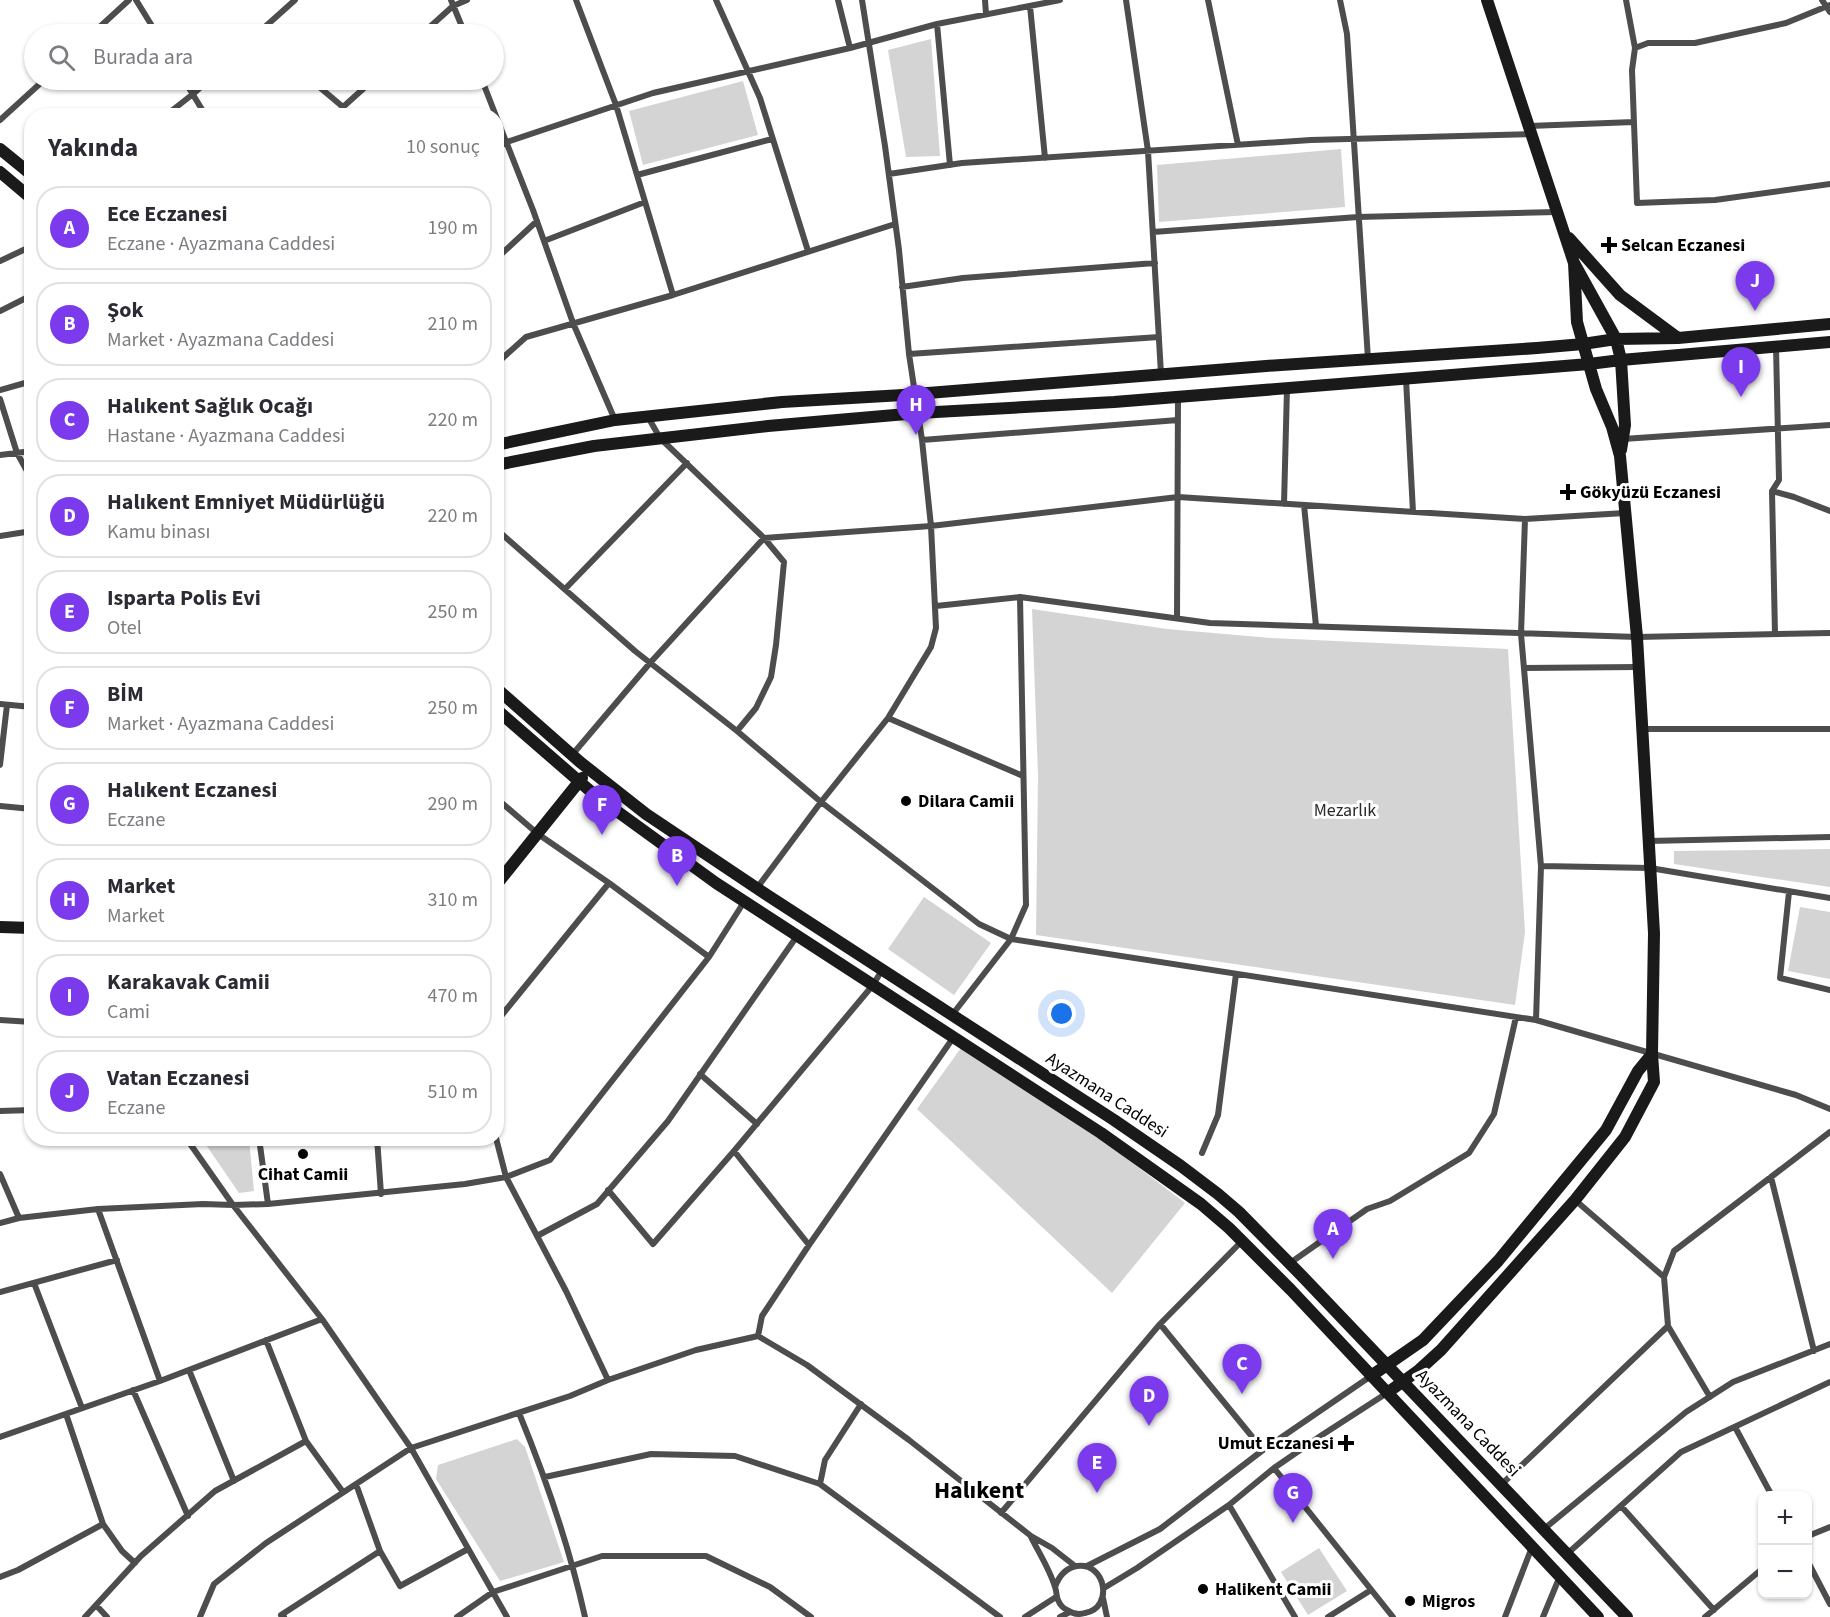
<!DOCTYPE html>
<html lang="tr">
<meta charset="utf-8">
<style>
:root{--surface:#fff;--page:#f7f7f7;--text:#2b2b33;--muted:#7c7c81;--line:#e1e1e2;--accent:#7c3aed}
body{margin:0;font-family:"Source Sans 3",sans-serif;background:var(--page);color:var(--text)}
.controls{position:absolute;right:18px;bottom:18px;display:grid;overflow:hidden;border-radius:12px;box-shadow:0 2px 4px #0004}
.controls button{width:54px;height:54px;display:grid;place-items:center;padding:0;border:0;border-bottom:2px solid var(--line);background:var(--surface);color:var(--text);font:30px sans-serif}
.you{position:absolute;left:1062px;top:1014px;width:21px;height:21px;margin:-15px;border:4px solid #fff;border-radius:50%;background:#1a73e8;box-shadow:0 0 0 9px #1a73e833}
.badge{display:grid;place-items:center;width:39px;height:39px;border-radius:50%;background:var(--accent);color:#fff;font-size:20px;font-weight:700}
.pin{position:absolute;translate:-50% -50px;filter:drop-shadow(0 2px 3px #0008)}
.pin::after{content:'';position:absolute;top:32px;width:21px;height:18px;background:inherit;clip-path:polygon(0 0,100% 0,50% 100%)}
.list{margin:0;padding:0;list-style:none}
h2{display:flex;justify-content:space-between;align-items:center;height:78px;margin:0;padding:0 24px;font-size:26px}
h2 small{font-size:20px;font-weight:400;color:var(--muted)}
.list li{display:grid;grid-template-columns:39px 1fr auto;gap:18px;align-items:center;box-sizing:border-box;height:84px;margin:0 12px 12px;padding:0 12px;border:2px solid var(--line);border-radius:24px}
.list b{display:block;font-size:22px;white-space:nowrap}
.list p{margin:0;font-size:20px;white-space:nowrap;color:var(--muted)}
.list em{font-size:20px;font-style:normal;color:var(--muted)}
.icon{flex:none;width:33px;height:33px;fill:none;stroke:currentColor;stroke-width:2;stroke-linecap:round;stroke-linejoin:round}
.map{position:relative;flex:none;width:1830px;height:1617px;overflow:hidden}
.search{position:absolute;background:var(--surface);box-shadow:0 2px 4px #0004;left:24px;top:24px;width:480px;height:66px;display:flex;align-items:center;gap:15px;box-sizing:border-box;padding:0 21px;border-radius:33px;color:var(--muted);font-size:22px}
.panel{position:absolute;background:var(--surface);box-shadow:0 2px 4px #0004;left:24px;top:108px;width:480px;height:1038px;border-radius:24px}
.map>svg:first-child{display:block}
.green{fill:#d4d4d4}
.lines{fill:none;stroke-linecap:round;stroke-linejoin:round}
.street{stroke:#4d4d4d;stroke-width:6}
.secondary{stroke:#1a1a1a;stroke-width:12}
.poi-dot{fill:#000;stroke:#fff;stroke-width:2}
.labels{text-anchor:middle;dominant-baseline:central;stroke-width:6;stroke-linejoin:round;paint-order:stroke}
.poi-label{font-size:18px;font-weight:bold;fill:#000;stroke:#fff;text-anchor:start}
.park-label{font-size:18px;fill:#2b2b2b;stroke:#fff}
.street-label{font-size:18px;fill:#000;stroke:#fff}
.district-label{font-size:24px;font-weight:bold;fill:#000;stroke:#fff}
</style>
<div class="map">
<svg width="1830" height="1617" viewBox="0 0 1830 1617">
<rect width="100%" height="100%" fill="#fff"/>
<!-- green -->
<path class="green" d="M 931,39 L 940,156 L 906,157 L 888,50 Z
M 743,81 L 758,135 L 643,165 L 629,111 Z
M 1341,149 L 1345,207 L 1159,222 L 1157,165 Z
M 1032,609 L 1167,629 L 1271,638 L 1508,649 L 1525,932 L 1515,1005 L 1036,935 L 1038,775 Z
M 1830,849 L 1830,887 L 1674,864 L 1674,851 Z
M 924,897 L 991,943 L 954,995 L 888,949 Z
M 1800,907 L 1830,912 L 1830,979 L 1788,971 Z
M 961,1048 L 1092,1132 L 1185,1203 L 1112,1293 L 917,1109 Z
M 202,1139 L 249,1139 L 254,1191 L 239,1193 Z
M 517,1439 L 525,1447 L 564,1562 L 500,1581 L 436,1479 L 438,1465 Z
M 1319,1548 L 1347,1591 L 1308,1615 L 1281,1572 Z"/>
<g class="lines">
<!-- street -->
<path class="street" d="M 136,0 L 157,34
M 451,0 L 465,34
M 576,0 L 616,105 L 673,295 L 895,224
M 716,0 L 760,98 L 808,251
M 838,0 L 850,48
M 985,0 L 986,14
M 1126,0 L 1148,151 L 1161,374
M 1208,0 L 1238,145
M 1340,0 L 1347,34 L 1368,359
M 1626,0 L 1635,48 L 1632,70 L 1637,203 L 1715,200 L 1830,184
M 1822,0 L 1830,12
M 1030,6 L 1045,158
M 937,24 L 950,165
M 92,34 L 129,0
M 257,34 L 295,0
M 422,34 L 453,6 L 467,0
M 1635,48 L 1648,43 L 1695,43 L 1786,23 L 1830,5
M 184,80 L 206,116
M 311,80 L 343,107 L 373,80
M 482,80 L 496,116
M 165,116 L 193,94 L 209,80
M 333,116 L 343,107
M 496,116 L 533,210 L 573,323 L 615,420
M 0,120 L 44,80
M 1529,126 L 1634,122
M 496,148 L 507,142 L 653,93 L 850,48 L 937,24 L 1060,0
M 889,174 L 962,163 L 1311,140 L 1532,134
M 637,175 L 772,139
M 1153,232 L 1358,217 L 1557,212
M 544,241 L 645,202
M 496,259 L 537,221
M 0,261 L 32,246
M 902,287 L 963,278 L 1155,263
M 0,311 L 32,295
M 909,354 L 1159,337
M 496,364 L 526,337 L 673,295
M 1406,379 L 1413,512
M 0,390 L 32,381
M 0,399 L 17,453 L 32,480
M 648,417 L 660,438 L 764,538 L 784,562 L 776,645 L 771,677 L 756,708 L 737,731
M 1623,439 L 1830,425
M 922,440 L 1178,420
M 0,455 L 32,451
M 1772,491 L 1794,497 L 1830,511
M 1284,504 L 1287,388
M 1304,505 L 1316,626
M 1525,519 L 1521,634 L 1541,866 L 1536,1020
M 496,529 L 635,651 L 737,731 L 821,802 L 979,924 L 1011,939 L 952,1015
M 0,536 L 32,531
M 566,588 L 687,463
M 1020,597 L 1210,623 L 1637,637 L 1830,633
M 936,606 L 1020,597 L 1026,905 L 1011,939 L 1536,1020 L 1796,1095 L 1830,1109
M 1177,618 L 1178,397
M 1775,634 L 1772,491 L 1779,480 L 1776,347
M 1524,668 L 1638,667
M 0,704 L 32,707
M 888,718 L 1023,776
M 1643,729 L 1830,729
M 572,755 L 650,663 L 764,538 L 931,526 L 1178,497 L 1525,519 L 1625,513
M 0,765 L 7,705
M 496,798 L 538,834 L 609,883 L 709,957
M 0,806 L 32,809
M 1649,841 L 1830,837
M 1541,866 L 1650,868 L 1830,898
M 757,888 L 821,802 L 888,718 L 931,647 L 936,628 L 931,526 L 922,440 L 909,354 L 899,250 L 885,146 L 862,0
M 1789,892 L 1780,978 L 1830,990
M 496,1017 L 501,1016 L 609,883
M 0,1020 L 32,1022
M 700,1074 L 757,1124
M 0,1111 L 32,1110
M 186,1138 L 233,1205 L 322,1319 L 411,1448 L 507,1617
M 259,1138 L 268,1204
M 377,1138 L 381,1194
M 496,1138 L 506,1177 L 566,1291 L 608,1380
M 734,1151 L 809,1245
M 1202,1153 L 1218,1115 L 1236,974
M 0,1174 L 19,1218
M 1771,1177 L 1814,1351
M 608,1190 L 653,1244 L 734,1151 L 873,985 L 882,970
M 1575,1200 L 1664,1277
M 98,1209 L 160,1381
M 0,1223 L 19,1218 L 98,1209 L 203,1204 L 233,1205 L 268,1204 L 465,1184 L 506,1177 L 550,1160 L 709,957 L 744,902
M 537,1236 L 597,1204 L 668,1121 L 797,936
M 1290,1263 L 1367,1209 L 1390,1201 L 1469,1153 L 1494,1114 L 1516,1017
M 34,1283 L 82,1408
M 0,1292 L 117,1260
M 1160,1324 L 1263,1450
M 1668,1326 L 1664,1277 L 1674,1251 L 1830,1132
M 758,1336 L 762,1316 L 809,1245 L 953,1038
M 266,1340 L 306,1441 L 343,1492
M 189,1370 L 234,1481
M 133,1390 L 188,1516
M 519,1413 C 547,1481 569,1545 585,1617
M 66,1414 L 103,1524 L 122,1551 L 135,1563
M 1735,1427 L 1772,1496
M 0,1437 L 160,1381 L 322,1319
M 1274,1468 L 1393,1617
M 545,1477 L 651,1454 L 735,1456 L 820,1484 L 1000,1617
M 356,1484 L 380,1551 L 400,1586 L 468,1549
M 820,1484 L 825,1460 L 861,1404
M 1502,1484 L 1668,1326 L 1710,1397
M 1229,1505 L 1295,1617
M 1621,1506 L 1714,1610
M 1001,1513 L 1160,1324 L 1242,1241
M 1544,1529 L 1686,1412 L 1733,1382 L 1830,1344
M 1808,1536 L 1830,1527
M 1031,1537 C 1039,1553 1050,1570 1055,1587 C 1057,1592 1056,1596 1058,1600 C 1060,1605 1063,1608 1067,1610 C 1073,1614 1079,1615 1085,1613 C 1114,1608 1106,1562 1077,1566 C 1065,1568 1059,1576 1055,1587
M 1567,1554 L 1681,1452 L 1830,1382
M 1808,1562 L 1830,1604
M 1087,1566 L 1160,1529 L 1263,1450 L 1371,1376
M 0,1577 L 18,1570 L 103,1524
M 1104,1588 L 1137,1568 L 1229,1505 L 1274,1468 L 1322,1435 L 1387,1393
M 1103,1598 L 1107,1617
M 96,1605 L 107,1617
M 85,1617 L 141,1556 L 215,1491 L 306,1441
M 200,1617 L 214,1584 L 266,1543 L 411,1448 L 570,1396 L 608,1380 L 696,1350 L 758,1336 L 807,1365 L 909,1440 L 1031,1536 L 1052,1548 L 1075,1566
M 284,1617 L 281,1615 L 380,1551
M 457,1617 L 493,1592 L 602,1556 L 706,1556 L 770,1587 L 811,1617
M 1025,1617 L 1056,1597
M 1060,1617 L 1070,1612
M 1328,1617 L 1371,1590
M 1505,1617 L 1532,1547
M 1543,1617 L 1560,1576
M 1705,1617 L 1762,1569"/>
<!-- secondary -->
<path class="secondary" d="M 1487,0 L 1574,263 L 1616,339 L 1621,360 L 1625,425 L 1621,450
M 0,149 L 32,175
M 0,172 L 32,199
M 1569,238 L 1620,295 L 1678,338
M 1574,263 L 1577,322 L 1596,389 L 1612,427 L 1620,456 L 1637,637 L 1654,933 L 1652,1054
M 496,445 L 615,420 L 782,402 L 903,395 L 1266,366 L 1537,348 L 1583,344 L 1616,339 L 1678,338 L 1830,324
M 496,465 L 594,446 L 768,426 L 918,413 L 1114,402 L 1589,364 L 1621,360 L 1830,342
M 496,688 L 580,762 L 646,814 L 767,895 L 1114,1120 L 1181,1166 L 1218,1194 L 1239,1212 L 1302,1276 L 1627,1617
M 496,709 L 596,796 L 716,883 L 1101,1133 L 1201,1204 L 1229,1228 L 1291,1290 L 1598,1617
M 496,885 L 582,778
M 0,927 L 32,928
M 1371,1376 L 1423,1340 L 1498,1261 L 1606,1130 L 1638,1071 L 1652,1054 L 1654,1082 L 1625,1137 L 1575,1200 L 1441,1350 L 1419,1370 L 1387,1393"/>
</g>
<!-- markers -->
<g class="poi-dot">
<path d="M1606 236h6v6h6v6h-6v6h-6v-6h-6v-6h6z"/>
<path d="M1565 483h6v6h6v6h-6v6h-6v-6h-6v-6h6z"/>
<circle cx="906" cy="801" r="6"/>
<circle cx="303" cy="1154" r="6"/>
<path d="M1343 1434h6v6h6v6h-6v6h-6v-6h-6v-6h6z"/>
<circle cx="1203" cy="1589" r="6"/>
<circle cx="1410" cy="1601" r="6"/>
</g>
<g class="labels">
<!-- poi labels -->
<g class="poi-label">
<text x="1621" y="245">Selcan Eczanesi</text>
<text x="1580" y="492">Gökyüzü Eczanesi</text>
<text x="918" y="801">Dilara Camii</text>
<text x="303" y="1174" text-anchor="middle">Cihat Camii</text>
<text x="1334" y="1443" text-anchor="end">Umut Eczanesi</text>
<text x="1215" y="1589">Halikent Camii</text>
<text x="1422" y="1601">Migros</text>
</g>
<!-- park labels -->
<g class="park-label">
<text x="1345" y="810">Mezarlık</text>
</g>
<!-- street labels -->
<g class="street-label">
<text transform="translate(1107 1095) rotate(33)">Ayazmana Caddesi</text>
<text transform="translate(1468 1423) rotate(46)">Ayazmana Caddesi</text>
</g>
<!-- district labels -->
<g class="district-label">
<text x="979" y="1490">Halıkent</text>
</g>
</g>
</svg>
<div class="controls">
<button>+</button>
<button>−</button>
</div>
<div class="you"></div>
<div class="pin badge" style="left:1333px;top:1259px">A</div>
<div class="pin badge" style="left:677px;top:886px">B</div>
<div class="pin badge" style="left:1242px;top:1394px">C</div>
<div class="pin badge" style="left:1149px;top:1426px">D</div>
<div class="pin badge" style="left:1097px;top:1493px">E</div>
<div class="pin badge" style="left:602px;top:835px">F</div>
<div class="pin badge" style="left:1293px;top:1523px">G</div>
<div class="pin badge" style="left:916px;top:435px">H</div>
<div class="pin badge" style="left:1741px;top:397px">I</div>
<div class="pin badge" style="left:1755px;top:311px">J</div>
<div class="search"><svg class="icon" aria-label="search" viewBox="0 0 24 24"><circle cx="10" cy="10" r="6"/><path d="M15 15l6 6"/></svg>Burada ara</div>
<section class="panel">
<h2>Yakında<small>10 sonuç</small></h2>
<ul class="list">
<li><span class="badge">A</span><div><b>Ece Eczanesi</b><p>Eczane · Ayazmana Caddesi</p></div><em>190 m</em></li>
<li><span class="badge">B</span><div><b>Şok</b><p>Market · Ayazmana Caddesi</p></div><em>210 m</em></li>
<li><span class="badge">C</span><div><b>Halıkent Sağlık Ocağı</b><p>Hastane · Ayazmana Caddesi</p></div><em>220 m</em></li>
<li><span class="badge">D</span><div><b>Halıkent Emniyet Müdürlüğü</b><p>Kamu binası</p></div><em>220 m</em></li>
<li><span class="badge">E</span><div><b>Isparta Polis Evi</b><p>Otel</p></div><em>250 m</em></li>
<li><span class="badge">F</span><div><b>BİM</b><p>Market · Ayazmana Caddesi</p></div><em>250 m</em></li>
<li><span class="badge">G</span><div><b>Halıkent Eczanesi</b><p>Eczane</p></div><em>290 m</em></li>
<li><span class="badge">H</span><div><b>Market</b><p>Market</p></div><em>310 m</em></li>
<li><span class="badge">I</span><div><b>Karakavak Camii</b><p>Cami</p></div><em>470 m</em></li>
<li><span class="badge">J</span><div><b>Vatan Eczanesi</b><p>Eczane</p></div><em>510 m</em></li>
</ul>
</section>
</div>
